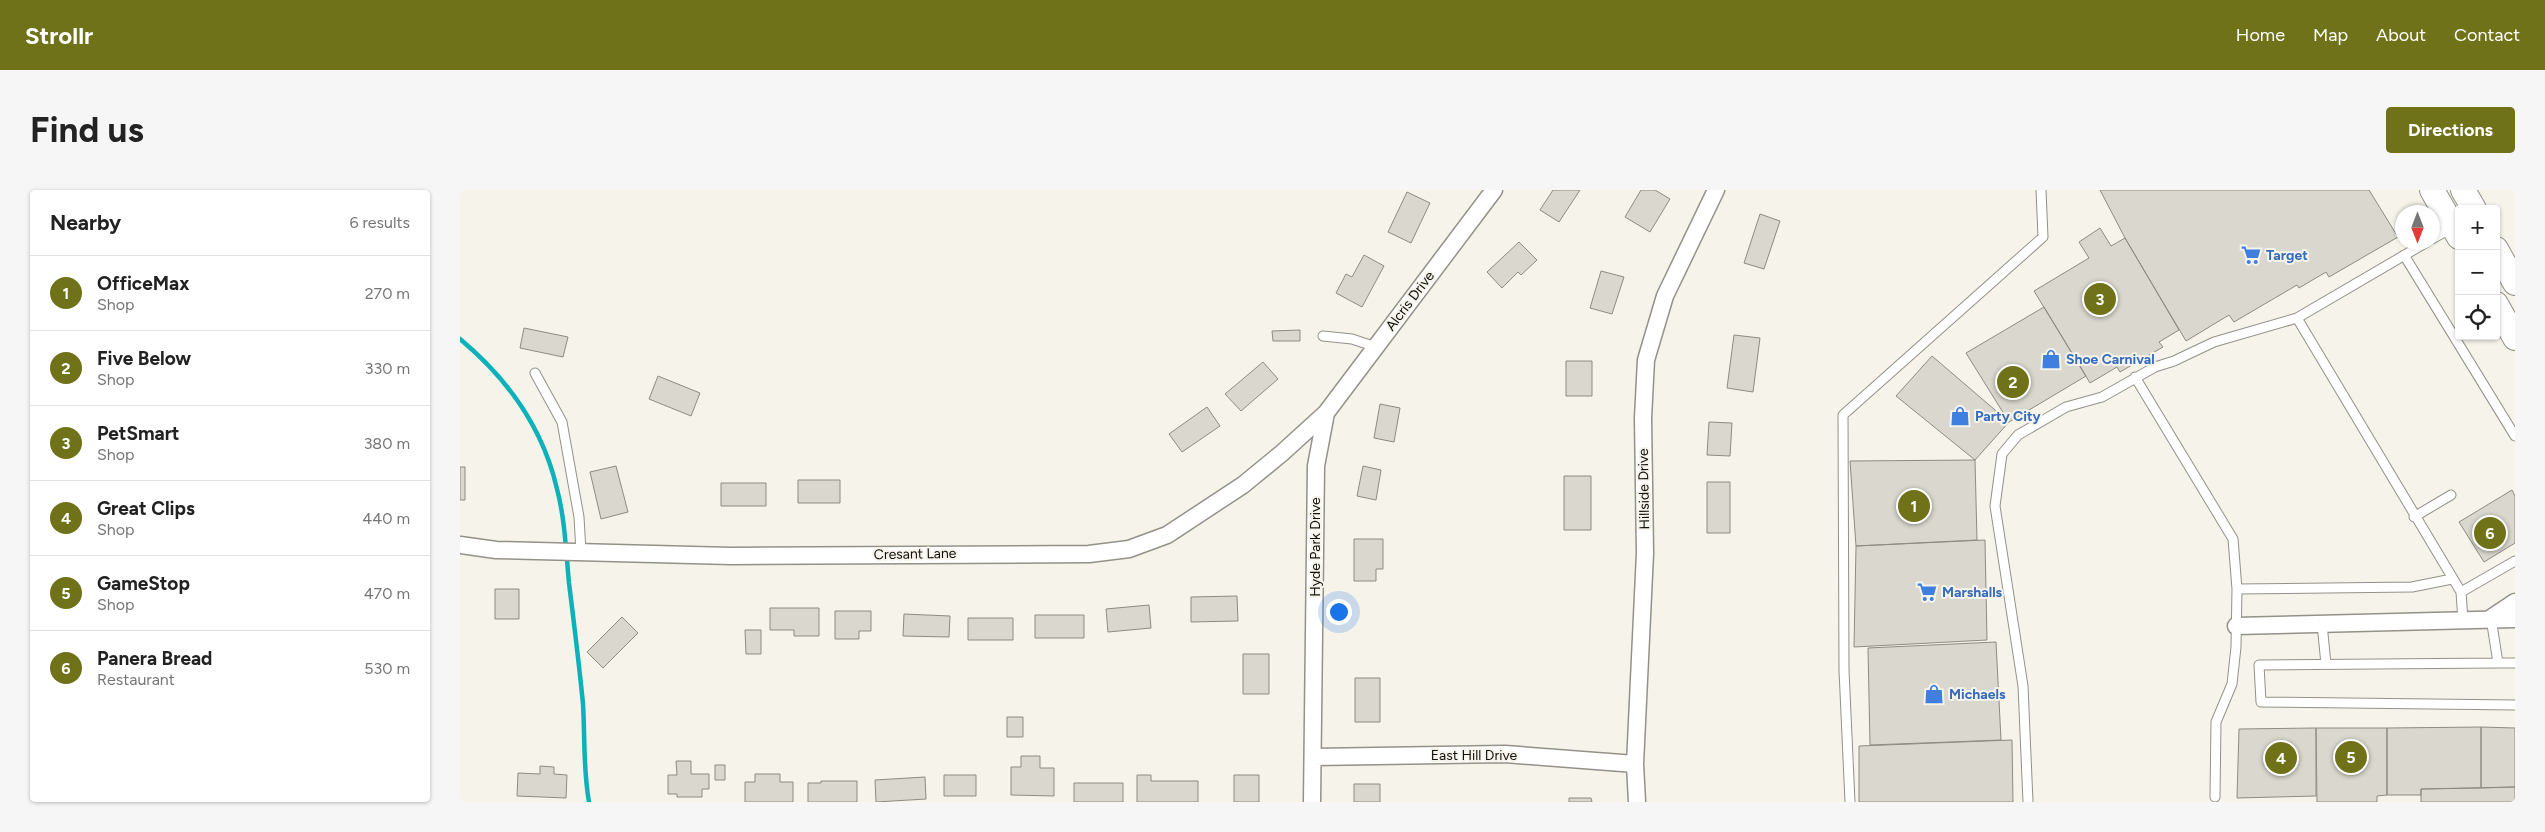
<!DOCTYPE html>
<meta charset="utf-8">
<style>
:root{--surface:#fff;--page:#f6f6f6;--text:#222;--muted:#767676;--line:#e0e0e0;--accent:#6f7219}
body{margin:0;font-family:Figtree,sans-serif;background:var(--page);color:var(--text)}
.controls{position:absolute;right:15px;top:15px;display:grid;overflow:hidden;border-radius:5px;box-shadow:0 1px 4px #0004}
.controls button{width:45px;height:45px;display:grid;place-items:center;padding:0;border:0;border-bottom:1px solid var(--line);background:var(--surface);color:var(--text);font:25px sans-serif}
.compass{position:absolute;left:1935px;top:15px;width:45px;height:45px;border-radius:50%;background:var(--surface);box-shadow:0 1px 4px #0004;rotate:180deg}
.you{position:absolute;left:878px;top:421px;width:18px;height:18px;margin:-12px;border:4px solid #fff;border-radius:50%;background:#1a73e8;box-shadow:0 0 0 8px #1a73e833}
.badge{display:grid;place-items:center;width:32px;height:32px;border-radius:50%;background:var(--accent);color:#fff;font-size:16px;font-weight:700}
.pin{position:absolute;translate:-50% -50%;border:2px solid #fff;box-shadow:0 1px 5px #0006}
.list{margin:0;padding:0;list-style:none}
h2{display:flex;justify-content:space-between;align-items:center;height:65px;margin:0;padding:0 20px;font-size:21px}
h2 small{font-size:16px;font-weight:400;color:var(--muted)}
.list li{display:grid;grid-template-columns:32px 1fr auto;gap:15px;align-items:center;box-sizing:border-box;height:75px;padding:0 20px;border-top:1px solid var(--line)}
.list b{display:block;font-size:19px;white-space:nowrap}
.list p{margin:0;font-size:16px;white-space:nowrap;color:var(--muted)}
.list em{font-size:16px;font-style:normal;color:var(--muted)}
.icon{flex:none;width:28px;height:28px;fill:none;stroke:currentColor;stroke-width:2;stroke-linecap:round;stroke-linejoin:round}
.map{position:relative;flex:none;width:2055px;height:612px;overflow:hidden;border-radius:5px}
header{display:flex;align-items:center;gap:30px;box-sizing:border-box;height:70px;padding:0 25px;background:var(--accent);color:#fff}
header strong{font-size:24px}
nav{display:flex;gap:28px;margin-inline-start:auto;font-size:18px}
.intro{display:flex;align-items:center;justify-content:space-between;box-sizing:border-box;height:120px;padding:0 30px}
h1{margin:0;font-size:35px}
.button{padding:12px 22px;border-radius:5px;background:var(--accent);color:#fff;font-size:18px;font-weight:700}
main{display:flex;gap:30px;padding:0 30px}
aside{flex:1;background:var(--surface);border-radius:5px;box-shadow:0 1px 4px #0004}
.map>svg:first-child{display:block}
.lines{fill:none;stroke-linecap:round;stroke-linejoin:round}
.stream{stroke:#0cb1ba;stroke-width:4.5}
.building{fill:#dad7ce;stroke:#8e8b83}
.lane-casing{stroke:#939188;stroke-width:11}
.street-casing{stroke:#939188;stroke-width:19}
.secondary-casing{stroke:#939188;stroke-width:26}
.lane{stroke:#fff;stroke-width:9}
.street{stroke:#fff;stroke-width:16}
.secondary{stroke:#fff;stroke-width:24}
.labels{text-anchor:middle;dominant-baseline:central;stroke-width:4;stroke-linejoin:round;paint-order:stroke}
.shop-label{font-size:14px;font-weight:bold;fill:#366cbe;stroke:#f6f3ea;text-anchor:start}
.street-label{font-size:14px;fill:#100f0c;stroke:#f6f3ea}
</style>
<header>
<strong>Strollr</strong>
<nav><a>Home</a><a>Map</a><a>About</a><a>Contact</a></nav>
</header>
<div class="intro"><h1>Find us</h1><a class="button">Directions</a></div>
<main>
<aside>
<h2>Nearby<small>6 results</small></h2>
<ul class="list">
<li><span class="badge">1</span><div><b>OfficeMax</b><p>Shop</p></div><em>270 m</em></li>
<li><span class="badge">2</span><div><b>Five Below</b><p>Shop</p></div><em>330 m</em></li>
<li><span class="badge">3</span><div><b>PetSmart</b><p>Shop</p></div><em>380 m</em></li>
<li><span class="badge">4</span><div><b>Great Clips</b><p>Shop</p></div><em>440 m</em></li>
<li><span class="badge">5</span><div><b>GameStop</b><p>Shop</p></div><em>470 m</em></li>
<li><span class="badge">6</span><div><b>Panera Bread</b><p>Restaurant</p></div><em>530 m</em></li>
</ul>
</aside>
<div class="map">
<svg width="2055" height="612" viewBox="0 0 2055 612">
<rect width="100%" height="100%" fill="#f6f3ea"/>
<g class="lines">
<!-- stream -->
<path class="stream" d="M 0,149 C 48,189 83,238 97,299 C 105,329 106,362 109,393 C 114,433 119,473 123,514 C 125,547 123,579 129,612"/>
</g>
<!-- building -->
<path class="building" d="M 1093,0 L 1120,0 L 1099,32 L 1080,20 Z
M 1181,0 L 1195,0 L 1210,9 L 1190,42 L 1165,27 Z
M 1640,0 L 1909,0 L 1938,47 L 1869,87 L 1866,82 L 1839,98 L 1837,95 L 1774,132 L 1769,125 L 1726,151 L 1665,48 Z
M 947,2 L 970,13 L 951,53 L 928,42 Z
M 1300,24 L 1320,31 L 1304,79 L 1284,73 Z
M 1640,38 L 1651,56 L 1665,48 L 1719,140 L 1699,152 L 1703,157 L 1660,182 L 1657,177 L 1630,193 L 1574,101 L 1629,68 L 1619,52 Z
M 1059,52 L 1077,70 L 1061,85 L 1058,82 L 1042,98 L 1027,82 Z
M 904,65 L 924,76 L 902,117 L 876,103 L 886,84 L 892,87 Z
M 1141,81 L 1164,87 L 1152,124 L 1130,118 Z
M 1584,117 L 1626,186 L 1549,232 L 1506,163 Z
M 64,138 L 108,147 L 103,167 L 60,158 Z
M 840,140 L 840,151 L 813,151 L 812,141 Z
M 1274,145 L 1300,148 L 1293,202 L 1267,198 Z
M 1472,166 L 1549,232 L 1515,270 L 1436,206 Z
M 1106,171 L 1132,171 L 1132,206 L 1106,206 Z
M 803,172 L 818,189 L 781,221 L 765,204 Z
M 198,186 L 240,203 L 231,226 L 189,209 Z
M 920,214 L 940,218 L 934,252 L 914,248 Z
M 747,217 L 760,236 L 722,262 L 709,244 Z
M 1249,232 L 1272,233 L 1270,266 L 1247,265 Z
M 1515,270 L 1517,350 L 1396,356 L 1390,271 Z
M 156,276 L 168,322 L 141,329 L 130,282 Z
M 903,276 L 921,280 L 916,310 L 897,306 Z
M 0,277 L 5,277 L 5,310 L 0,310 Z
M 1104,286 L 1131,286 L 1131,340 L 1104,340 Z
M 338,290 L 380,290 L 380,313 L 338,313 Z
M 1247,292 L 1270,292 L 1270,343 L 1247,343 Z
M 261,293 L 306,293 L 306,316 L 261,316 Z
M 2052,300 L 2055,306 L 2055,353 L 2024,372 L 1999,332 Z
M 894,349 L 923,349 L 923,379 L 916,379 L 916,391 L 894,391 Z
M 1525,350 L 1527,450 L 1394,457 L 1396,356 Z
M 35,399 L 59,399 L 59,429 L 35,429 Z
M 777,406 L 778,431 L 731,432 L 731,407 Z
M 689,415 L 691,438 L 648,442 L 646,419 Z
M 310,418 L 359,418 L 359,446 L 334,446 L 334,440 L 310,440 Z
M 375,421 L 411,421 L 411,441 L 399,441 L 399,449 L 375,449 Z
M 444,424 L 490,426 L 489,447 L 443,446 Z
M 575,425 L 624,425 L 624,448 L 575,448 Z
M 162,427 L 178,443 L 143,478 L 127,462 Z
M 508,428 L 553,428 L 553,450 L 508,450 Z
M 285,440 L 301,440 L 301,464 L 286,464 Z
M 1536,452 L 1541,550 L 1410,555 L 1408,458 Z
M 783,464 L 809,464 L 809,504 L 783,504 Z
M 895,488 L 920,488 L 920,532 L 895,532 Z
M 547,527 L 563,527 L 563,547 L 547,547 Z
M 2021,537 L 2055,538 L 2055,597 L 2021,598 Z
M 2021,537 L 2021,598 L 1961,599 L 1961,605 L 1927,605 L 1927,538 Z
M 1856,538 L 1927,538 L 1927,605 L 1917,606 L 1917,612 L 1857,612 Z
M 1856,538 L 1856,606 L 1777,608 L 1779,539 Z
M 1552,550 L 1553,612 L 1399,612 L 1399,556 Z
M 561,566 L 580,566 L 580,578 L 594,578 L 594,606 L 551,605 L 551,577 L 561,577 Z
M 216,571 L 231,571 L 231,584 L 249,584 L 249,599 L 242,599 L 242,607 L 217,607 L 217,604 L 208,604 L 208,585 L 217,585 Z
M 255,575 L 265,575 L 265,590 L 255,590 Z
M 80,576 L 94,577 L 94,584 L 107,585 L 106,608 L 57,606 L 58,583 L 80,584 Z
M 295,584 L 320,584 L 320,592 L 333,592 L 333,612 L 285,612 L 285,592 L 295,592 Z
M 484,585 L 516,585 L 516,606 L 484,606 Z
M 677,585 L 691,585 L 691,591 L 738,591 L 738,612 L 677,612 Z
M 774,585 L 799,585 L 799,612 L 774,612 Z
M 465,587 L 466,609 L 416,612 L 415,590 Z
M 361,591 L 397,591 L 397,612 L 348,612 L 348,593 L 361,593 Z
M 614,593 L 663,593 L 663,612 L 614,612 Z
M 894,594 L 920,594 L 920,612 L 894,612 Z
M 2055,597 L 2055,612 L 1961,612 L 1961,599 Z
M 1109,608 L 1131,608 L 1132,612 L 1109,612 Z"/>
<g class="lines">
<defs>
<path id="lane" d="M 1972,49 L 1993,37
M 1944,65 L 2055,246
M 1837,128 L 2001,402 L 2003,430
M 863,146 L 892,149 L 916,157
M 75,183 L 102,232 L 119,327 L 121,362
M 1675,187 L 1773,349 L 1777,399 L 1952,397 L 1992,389
M 1954,327 L 1991,305
M 2001,402 L 2055,371
M 2031,428 L 2038,473 L 2055,473
M 1862,434 L 1866,474
M 2038,473 L 1799,475 L 1801,512 L 2055,515
M 1755,607 L 1756,532 L 1772,494 L 1776,457 L 1777,399
M 1390,612 L 1384,480 L 1383,225 L 1583,47 L 1581,0
M 1568,612 L 1563,496 L 1535,316 L 1542,264 L 1558,245 L 1606,217 L 1642,207 L 1695,177 L 1714,171 L 1754,152 L 1837,128 L 1967,52"/>
<path id="street" d="M 0,355 L 36,360 L 271,366 L 629,364 L 669,359 L 707,345 L 783,295 L 822,263 L 866,223 L 1034,0
M 2031,428 L 2055,412
M 1776,436 L 2055,429
M 853,567 L 1045,564 L 1175,574
M 852,612 L 856,276 L 866,223
M 1177,612 L 1175,574 L 1185,363 L 1183,228 L 1186,170 L 1205,106 L 1256,0"/>
<path id="secondary" d="M 1972,0 L 1999,47
M 2003,0 L 2014,19
M 2036,59 L 2055,93
M 2036,114 L 2055,148"/>
</defs>
<!-- lane casing -->
<use href="#lane" class="lane-casing"/>
<!-- street casing -->
<use href="#street" class="street-casing"/>
<!-- secondary casing -->
<use href="#secondary" class="secondary-casing"/>
<!-- lane -->
<use href="#lane" class="lane"/>
<!-- street -->
<use href="#street" class="street"/>
<!-- secondary -->
<use href="#secondary" class="secondary"/>
</g>
<!-- icons -->
<defs>
<symbol id="supermarket-bare" viewBox="-9 -9 18 18"><path d="M-6-5.5h2.5l.6 2H6L4.5 2H-2.5L-4.4-4H-6ZM-1.5 3.2a1.3 1.3 0 1 0 .1 0ZM3 3.2a1.3 1.3 0 1 0 .1 0Z" fill="#3f7fe0" stroke="#f6f3ea" stroke-width="2.5" paint-order="stroke"/></symbol>
<symbol id="shop-bare" viewBox="-9 -9 18 18"><path d="M-5-2.5h2.3a2.7 3.5 0 0 1 5.4 0H5L5.5 6h-11ZM-1.5-2.5h3a1.5 2.3 0 0 0-3 0Z" fill="#3f7fe0" stroke="#f6f3ea" stroke-width="2.5" paint-order="stroke"/></symbol>
</defs>
<g fill-rule="evenodd">
<use href="#supermarket-bare" x="1777" y="51" width="28" height="28"/>
<use href="#shop-bare" x="1577" y="155" width="28" height="28"/>
<use href="#shop-bare" x="1486" y="212" width="28" height="28"/>
<use href="#supermarket-bare" x="1453" y="388" width="28" height="28"/>
<use href="#shop-bare" x="1460" y="490" width="28" height="28"/>
</g>
<g class="labels">
<!-- shop labels -->
<g class="shop-label">
<text x="1806" y="65">Target</text>
<text x="1606" y="169">Shoe Carnival</text>
<text x="1515" y="226">Party City</text>
<text x="1482" y="402">Marshalls</text>
<text x="1489" y="504">Michaels</text>
</g>
<!-- street labels -->
<g class="street-label">
<text transform="translate(950 111) rotate(-53)">Alcris Drive</text>
<text transform="translate(1184 299) rotate(-91)">Hillside Drive</text>
<text transform="translate(855 357) rotate(-90)">Hyde Park Drive</text>
<text transform="translate(455 364) rotate(-1)">Cresant Lane</text>
<text x="1014" y="565">East Hill Drive</text>
</g>
</g>
</svg>
<div class="controls">
<button>+</button>
<button>−</button>
<button><svg class="icon" aria-label="locate" viewBox="0 0 24 24"><circle cx="12" cy="12" r="6"/><path d="M12 2v4M12 18v4M2 12h4M18 12h4"/></svg></button>
</div>
<svg class="compass" viewBox="-18 -18 36 36"><path d="M0-13l5 13h-10z" fill="#e53935"/><path d="M0 13l5-13h-10z" fill="#767676"/></svg>
<div class="you"></div>
<div class="pin badge" style="left:1454px;top:316px">1</div>
<div class="pin badge" style="left:1553px;top:192px">2</div>
<div class="pin badge" style="left:1640px;top:109px">3</div>
<div class="pin badge" style="left:1821px;top:568px">4</div>
<div class="pin badge" style="left:1891px;top:567px">5</div>
<div class="pin badge" style="left:2030px;top:343px">6</div>
</div>
</main>
